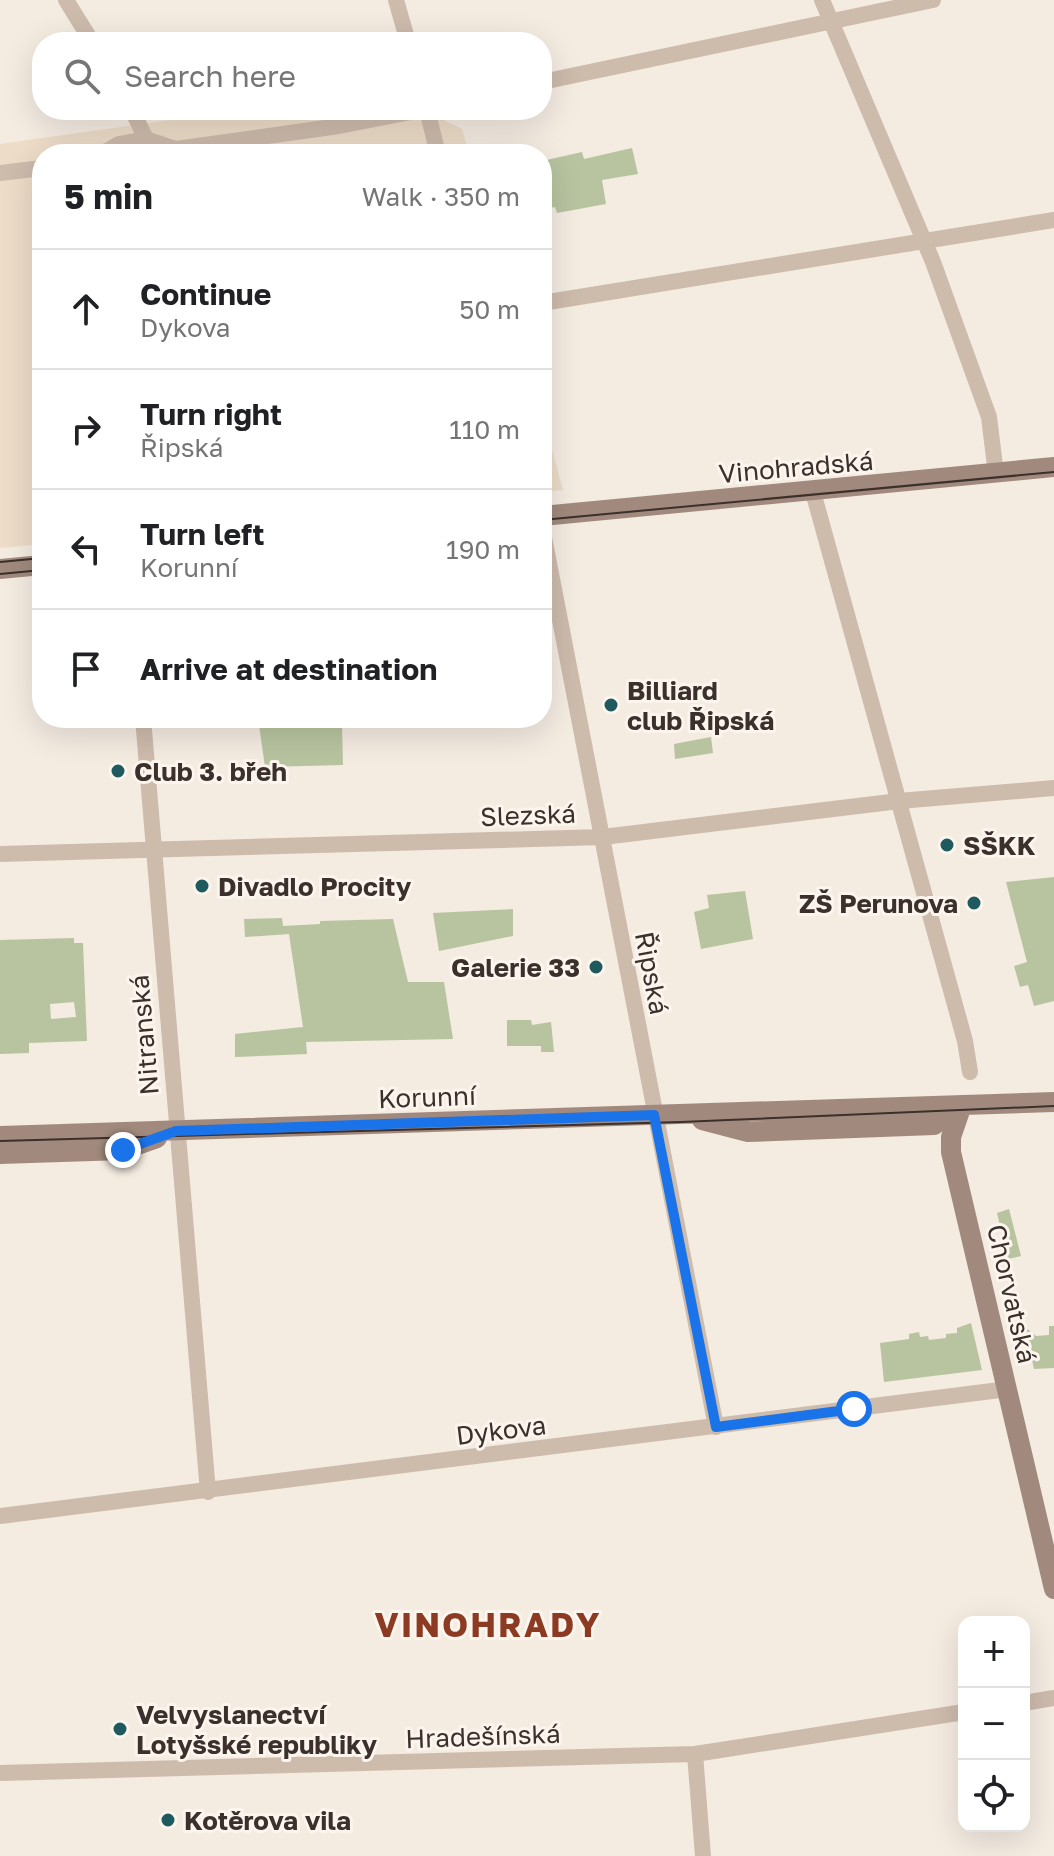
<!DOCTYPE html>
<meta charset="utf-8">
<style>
:root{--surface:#fff;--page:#f2f2f2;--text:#202124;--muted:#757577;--line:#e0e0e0}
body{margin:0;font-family:"Golos Text",sans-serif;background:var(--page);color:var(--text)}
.controls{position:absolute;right:24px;bottom:24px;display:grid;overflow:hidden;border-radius:16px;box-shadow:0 8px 32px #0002}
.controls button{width:72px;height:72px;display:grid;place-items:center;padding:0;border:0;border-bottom:2px solid var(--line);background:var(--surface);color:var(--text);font:40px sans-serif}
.stop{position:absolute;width:24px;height:24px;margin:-18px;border:6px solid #1a73e8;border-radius:50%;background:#fff}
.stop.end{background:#1a73e8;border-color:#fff;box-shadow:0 2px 8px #0008}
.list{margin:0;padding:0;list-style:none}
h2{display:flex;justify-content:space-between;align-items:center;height:104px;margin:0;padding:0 32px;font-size:34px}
h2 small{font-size:26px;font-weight:400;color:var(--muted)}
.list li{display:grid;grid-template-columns:52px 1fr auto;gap:24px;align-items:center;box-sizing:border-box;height:120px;padding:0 32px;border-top:2px solid var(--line)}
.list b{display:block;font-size:30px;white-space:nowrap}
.list p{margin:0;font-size:26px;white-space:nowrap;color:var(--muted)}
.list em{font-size:26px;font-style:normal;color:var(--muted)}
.icon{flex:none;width:44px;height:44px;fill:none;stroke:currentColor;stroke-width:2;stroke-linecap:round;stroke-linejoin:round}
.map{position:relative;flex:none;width:1054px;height:1856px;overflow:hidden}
.search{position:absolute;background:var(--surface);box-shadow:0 8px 32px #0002;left:32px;top:32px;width:520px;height:88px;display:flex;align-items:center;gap:20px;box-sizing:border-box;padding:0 28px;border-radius:32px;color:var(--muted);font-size:30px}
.panel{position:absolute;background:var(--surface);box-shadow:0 8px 32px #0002;left:32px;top:144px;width:520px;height:584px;border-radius:32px}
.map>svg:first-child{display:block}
.green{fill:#b8c4a0;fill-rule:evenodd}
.plaza{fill:#ecdcc8}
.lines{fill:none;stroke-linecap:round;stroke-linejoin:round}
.street{stroke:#cdbbac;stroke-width:16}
.secondary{stroke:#a18a7d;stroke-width:20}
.tram{stroke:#3b302b;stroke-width:2}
.route{stroke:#1a73e8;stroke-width:10}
.poi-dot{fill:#1f5a5e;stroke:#fbf5ee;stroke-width:3}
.labels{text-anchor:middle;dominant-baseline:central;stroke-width:6;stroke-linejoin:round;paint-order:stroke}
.street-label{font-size:26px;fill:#3b302b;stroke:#fbf5ee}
.poi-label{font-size:26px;font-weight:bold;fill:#3b302b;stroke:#fbf5ee;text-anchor:start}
.district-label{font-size:34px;font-weight:bold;letter-spacing:2px;fill:#8c3b22;stroke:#fbf5ee}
</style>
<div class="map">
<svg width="1054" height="1856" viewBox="0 0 1054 1856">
<rect width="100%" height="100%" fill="#f4ebe1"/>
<!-- green -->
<path class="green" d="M 632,148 L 638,174 L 602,180 L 606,204 L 557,213 L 555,207 L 542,210 L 542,161 L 582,152 L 584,159 Z
M 342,724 L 343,765 L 265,767 L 259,725 Z
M 711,737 L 713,753 L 675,759 L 674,744 Z
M 1054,877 L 1054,1001 L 1034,1006 L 1028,985 L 1020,987 L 1014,966 L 1027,962 L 1006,882 Z
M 745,891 L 753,939 L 701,949 L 694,912 L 709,908 L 707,895 Z
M 513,909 L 513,936 L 439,951 L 433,913 Z
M 282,918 L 283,926 L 320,924 L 320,921 L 393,919 L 408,982 L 444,982 L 453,1039 L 306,1042 L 307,1054 L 235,1057 L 235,1034 L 303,1027 L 289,934 L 245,937 L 244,919 Z
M 74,938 L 74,943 L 83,943 L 87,1041 L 29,1043 L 29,1053 L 0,1054 L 0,940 ZM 74,1002 L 76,1017 L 51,1019 L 50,1004 Z
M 507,1020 L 531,1020 L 532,1025 L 551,1022 L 554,1052 L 541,1052 L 541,1046 L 507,1046 Z
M 1009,1209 L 1021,1256 L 1008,1259 L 997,1213 Z
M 971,1323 L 982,1370 L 884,1382 L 880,1343 L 909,1339 L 909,1334 L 919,1332 L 920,1337 L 928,1336 L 929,1340 L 946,1338 L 946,1334 L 957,1333 L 957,1328 Z
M 1024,1326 L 1036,1336 L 1049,1335 L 1049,1326 L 1054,1326 L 1054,1368 L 1034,1369 Z"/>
<!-- plaza -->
<path class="plaza" d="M 241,110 L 424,110 L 462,129 L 469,154 L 42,154 L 42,544 L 0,548 L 0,144 Z
M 542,414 L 549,438 L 563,490 L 542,492 Z"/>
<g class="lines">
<!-- street -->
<path class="street" d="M 66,0 L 92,42
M 396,0 L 408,42
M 822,0 L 933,262 L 989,417 L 996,474
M 542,82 L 933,0
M 132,110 L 146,139
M 427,110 L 438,154
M 102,154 L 119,144 L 146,139 L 176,149 L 339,126 L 421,110
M 0,173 L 42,168
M 542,303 L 1054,220
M 813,492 L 965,1041 L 970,1072
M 542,527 L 716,1427
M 143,718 L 208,1492
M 0,854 L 603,837 L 899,801 L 1054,788
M 0,1516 L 1008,1389
M 1024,1703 L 1054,1698
M 695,1754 L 703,1856
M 0,1773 L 695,1754 L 964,1712"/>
<!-- secondary -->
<path class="secondary" d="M 542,516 L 1054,467
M 0,569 L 42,565
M 962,1105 L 951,1137 L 951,1152 L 1054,1589
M 702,1120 L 748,1132 L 934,1125 L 962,1105
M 0,1136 L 1054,1102
M 0,1154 L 123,1150 L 157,1138"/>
<!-- tram -->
<path class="tram" d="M 542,520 L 1054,472
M 0,562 L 42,558
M 0,574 L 42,570
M 0,1141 L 681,1122 L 1054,1106"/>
</g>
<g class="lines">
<!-- route -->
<path class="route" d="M 123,1150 L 176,1131 L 654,1115 L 716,1427 L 854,1409"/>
</g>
<!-- markers -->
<g class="poi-dot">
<circle cx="611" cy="705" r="8"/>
<circle cx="118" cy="771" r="8"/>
<circle cx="947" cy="845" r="8"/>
<circle cx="202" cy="886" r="8"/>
<circle cx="974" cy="903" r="8"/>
<circle cx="596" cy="967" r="8"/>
<circle cx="120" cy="1729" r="8"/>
<circle cx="168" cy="1820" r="8"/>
</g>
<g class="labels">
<!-- street labels -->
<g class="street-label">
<text transform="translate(796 467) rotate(-5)">Vinohradská</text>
<text transform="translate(528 815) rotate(-2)">Slezská</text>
<text transform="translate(652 973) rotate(79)">Řipská</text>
<text transform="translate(144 1035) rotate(-95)">Nitranská</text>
<text transform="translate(427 1097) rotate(-2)">Korunní</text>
<text transform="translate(1012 1294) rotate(77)">Chorvatská</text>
<text transform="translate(501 1430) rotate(-7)">Dykova</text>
<text transform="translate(483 1736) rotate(-2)">Hradešínská</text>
</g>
<!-- poi labels -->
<g class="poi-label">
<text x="627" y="690">Billiard<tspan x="627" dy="30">club Řipská</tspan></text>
<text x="134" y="771">Club 3. břeh</text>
<text x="963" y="845">SŠKK</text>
<text x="218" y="886">Divadlo Procity</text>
<text x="958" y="903" text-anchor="end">ZŠ Perunova</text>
<text x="580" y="967" text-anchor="end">Galerie 33</text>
<text x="136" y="1714">Velvyslanectví<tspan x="136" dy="30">Lotyšské republiky</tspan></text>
<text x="184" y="1820">Kotěrova vila</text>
</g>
<!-- district labels -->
<g class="district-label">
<text x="488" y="1624">VINOHRADY</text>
</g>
</g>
</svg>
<div class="controls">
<button>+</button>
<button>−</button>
<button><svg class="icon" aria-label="locate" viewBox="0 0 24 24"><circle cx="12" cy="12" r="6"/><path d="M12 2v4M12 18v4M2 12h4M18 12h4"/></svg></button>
</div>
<div class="stop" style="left:854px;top:1409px"></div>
<div class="stop end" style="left:123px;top:1150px"></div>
<div class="search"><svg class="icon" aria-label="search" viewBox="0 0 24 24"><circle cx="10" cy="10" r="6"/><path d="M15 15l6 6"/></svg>Search here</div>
<section class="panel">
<h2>5 min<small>Walk · 350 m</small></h2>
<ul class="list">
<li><svg class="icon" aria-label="ahead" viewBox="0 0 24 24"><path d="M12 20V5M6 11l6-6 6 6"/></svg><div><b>Continue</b><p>Dykova</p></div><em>50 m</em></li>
<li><svg class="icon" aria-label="right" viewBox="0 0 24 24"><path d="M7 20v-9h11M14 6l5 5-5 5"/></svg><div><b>Turn right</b><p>Řipská</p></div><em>110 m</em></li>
<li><svg class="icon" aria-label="left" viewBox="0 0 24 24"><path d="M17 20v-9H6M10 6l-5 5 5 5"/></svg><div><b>Turn left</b><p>Korunní</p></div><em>190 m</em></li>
<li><svg class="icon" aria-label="arrive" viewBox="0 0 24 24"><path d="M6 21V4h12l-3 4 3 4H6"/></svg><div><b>Arrive at destination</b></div></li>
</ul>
</section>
</div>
